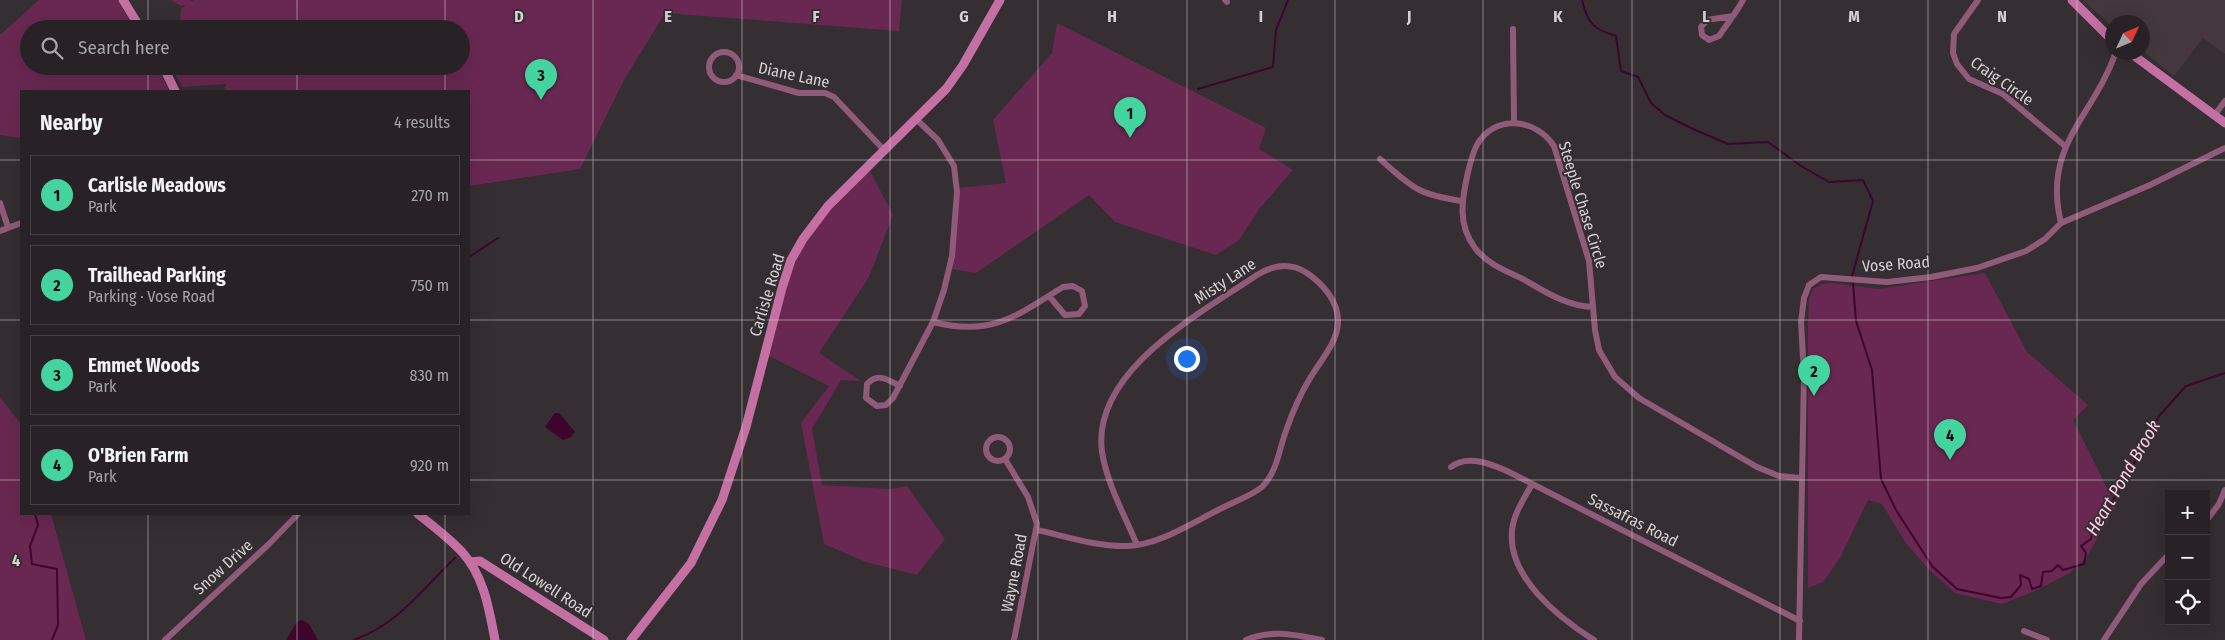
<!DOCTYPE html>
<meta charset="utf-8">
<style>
:root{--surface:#282226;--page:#302a2e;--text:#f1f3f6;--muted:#a5a4a7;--line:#443f43;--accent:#43d4a0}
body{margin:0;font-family:"Fira Sans Condensed",sans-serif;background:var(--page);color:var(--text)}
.controls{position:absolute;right:15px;bottom:15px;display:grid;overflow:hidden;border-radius:0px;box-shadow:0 5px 20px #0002}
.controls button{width:45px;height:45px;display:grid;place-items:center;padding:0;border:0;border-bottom:1px solid var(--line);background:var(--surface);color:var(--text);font:25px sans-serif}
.compass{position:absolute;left:2105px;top:15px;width:45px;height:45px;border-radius:50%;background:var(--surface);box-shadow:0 5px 20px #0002;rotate:46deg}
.you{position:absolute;left:1186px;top:358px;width:18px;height:18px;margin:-12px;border:4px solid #fff;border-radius:50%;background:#1a73e8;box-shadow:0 0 0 8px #1a73e833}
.badge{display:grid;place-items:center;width:32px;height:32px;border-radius:50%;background:var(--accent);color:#111;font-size:16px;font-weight:700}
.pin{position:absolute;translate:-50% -41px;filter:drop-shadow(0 1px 2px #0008)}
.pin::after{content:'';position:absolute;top:26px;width:18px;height:15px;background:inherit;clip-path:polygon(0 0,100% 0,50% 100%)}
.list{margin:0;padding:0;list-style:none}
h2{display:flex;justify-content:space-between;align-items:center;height:65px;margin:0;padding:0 20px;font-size:21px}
h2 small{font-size:16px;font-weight:400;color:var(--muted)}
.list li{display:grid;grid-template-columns:32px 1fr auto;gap:15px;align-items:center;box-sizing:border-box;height:80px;margin:0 10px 10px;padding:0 10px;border:1px solid var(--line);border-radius:0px}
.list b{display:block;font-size:19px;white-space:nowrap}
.list p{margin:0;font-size:16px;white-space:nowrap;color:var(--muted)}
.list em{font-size:16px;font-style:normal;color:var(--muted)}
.icon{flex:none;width:28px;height:28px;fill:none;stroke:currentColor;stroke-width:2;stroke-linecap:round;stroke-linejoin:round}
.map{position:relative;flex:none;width:2225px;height:640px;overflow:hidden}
.search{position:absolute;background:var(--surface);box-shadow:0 5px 20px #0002;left:20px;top:20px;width:450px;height:55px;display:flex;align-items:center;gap:12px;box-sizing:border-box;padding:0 18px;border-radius:28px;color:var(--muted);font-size:19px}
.panel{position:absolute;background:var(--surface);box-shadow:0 5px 20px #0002;left:20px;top:90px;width:450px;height:425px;border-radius:0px}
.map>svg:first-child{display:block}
.built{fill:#44373e}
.green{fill:#692851}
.water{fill:#3e052c}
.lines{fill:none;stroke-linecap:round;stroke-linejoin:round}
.stream{stroke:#3e052c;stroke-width:2}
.street{stroke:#905b79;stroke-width:6}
.secondary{stroke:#c470a2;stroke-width:9}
.grid{fill:none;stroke:#d5d0d3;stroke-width:1;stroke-opacity:0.55}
.labels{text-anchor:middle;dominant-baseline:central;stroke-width:4;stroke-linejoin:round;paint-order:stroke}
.street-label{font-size:16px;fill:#d5d0d3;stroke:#352e32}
.water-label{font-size:18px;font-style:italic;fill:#fed1e9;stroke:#352e32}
.grid-label{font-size:16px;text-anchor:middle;font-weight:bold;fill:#d5d0d3;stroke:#352e32;stroke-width:4;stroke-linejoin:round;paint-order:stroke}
</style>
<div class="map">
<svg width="2225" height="640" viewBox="0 0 2225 640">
<rect width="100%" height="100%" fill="#352e32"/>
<!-- built -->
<path class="built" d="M 2083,0 L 2225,0 L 2225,54 L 2203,38 L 2174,76 L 2143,51 L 2142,22 L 2112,22 L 2112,26 Z"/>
<!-- green -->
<path class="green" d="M 39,0 L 117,0 L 135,29 L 29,29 L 29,66 L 157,66 L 169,91 L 21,91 L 21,138 L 0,135 L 0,35 Z
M 171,0 L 191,0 L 191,2 L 194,0 L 902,0 L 899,31 L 665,13 L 624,80 L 580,169 L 469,186 L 469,91 L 224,91 L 226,84 L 182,87 L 171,66 L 461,66 L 461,29 L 188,29 L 180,22 L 181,9 L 186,5 L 181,6 Z
M 1057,23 L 1266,128 L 1259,149 L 1293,170 L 1260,208 L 1239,240 L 1216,255 L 1115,222 L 1089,195 L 976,273 L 952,269 L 958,188 L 1006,183 L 993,120 L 1052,53 Z
M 867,165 L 893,215 L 869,277 L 819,353 L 861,381 L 841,380 L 812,429 L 822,485 L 891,489 L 907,486 L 945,539 L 917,575 L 866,562 L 824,544 L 801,423 L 829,386 L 769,356 L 782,294 L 797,249 Z
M 1985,273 L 2027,352 L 2088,405 L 2073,420 L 2116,506 L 2086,558 L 2070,573 L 2035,591 L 2002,604 L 1955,593 L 1929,570 L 1905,542 L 1882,504 L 1868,500 L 1840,558 L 1823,582 L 1808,588 L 1808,324 L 1809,299 L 1813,289 L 1822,284 L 1832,283 L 1878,289 Z
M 0,397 L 21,424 L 21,514 L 51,514 L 86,640 L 0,640 Z"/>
<!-- water -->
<path class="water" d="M 555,413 L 559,413 L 575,432 L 571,437 L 563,440 L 545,427 Z
M 302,620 L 309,624 L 318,640 L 286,640 L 297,622 Z"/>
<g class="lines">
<!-- stream -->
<path class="stream" d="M 1582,0 C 1588,24 1593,29 1616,36 L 1621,71 L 1638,77 L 1651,103 L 1665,115 L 1693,129 L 1728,144 L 1768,142 L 1801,166 L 1829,182 L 1863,180 L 1873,201 L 1852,276
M 1198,89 L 1273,67 L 1276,30 L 1288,0
M 469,257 L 498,238
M 1853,284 L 1856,321 L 1872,370 L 1881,479 L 1896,510 L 1932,566 L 1957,589 L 2001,598 L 2011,597 L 2021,585 L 2020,575 L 2029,579 L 2032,589 L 2041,586 L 2043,572 L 2052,571 L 2058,565 L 2063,570 L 2084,564 L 2086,553 L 2081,546 L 2091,539 L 2093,528 L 2101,520 L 2127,477 L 2159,416 L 2186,386 L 2225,373
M 35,514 L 38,525 L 30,546 L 32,564 L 57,569 L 58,625 L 52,640
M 354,640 C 400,623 421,590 455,558"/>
<!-- street -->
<path class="street" d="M 1225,0 L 1227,2
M 1978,0 L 1954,34 L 1953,53 L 1957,64 L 1969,79 L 2003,94 L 2065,146
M 1733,16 L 1707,20 L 1701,27 L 1702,35 L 1709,40 L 1719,36 C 1727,24 1736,13 1743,0
M 1513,29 L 1514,123
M709 67a15 15 0 1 1 30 0a15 15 0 1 1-30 0Z
M 736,75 L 799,93 L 825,93 L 834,97 L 884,150
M 2214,116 L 2225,101
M 1380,159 C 1413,188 1417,194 1461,201
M 0,203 L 8,227
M 2061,223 C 2042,145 2093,118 2116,52
M 0,231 L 21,223
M 1593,307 C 1567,306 1545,292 1523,279 C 1506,271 1487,264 1475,248 C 1457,224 1462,199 1468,172 C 1471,161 1473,149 1480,140 C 1500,114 1537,120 1554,146 L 1589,261 L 1595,330 L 1599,350 L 1615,377 L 1639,398 L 1757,467 L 1779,476 L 1800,478
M 933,322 C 992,337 1016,316 1063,287 L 1073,286 L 1082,291 L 1085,306 L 1079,314 L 1065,315 L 1049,296
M 900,386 C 888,380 878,372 867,384 L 866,398 L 877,406 L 886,405 L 893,398 L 933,322 L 944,290 L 952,256 L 957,192 L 954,166 L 938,140 L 916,119
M986 449a12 12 0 1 1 24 0a12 12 0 1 1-24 0Z
M 1005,459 L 1028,497 L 1037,524 L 1014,640
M 1451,467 C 1467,454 1491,464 1507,471 L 1800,621
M 1532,484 C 1524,499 1514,513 1512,530 C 1507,577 1559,618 1594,640
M 2206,521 L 2219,504 L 2225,490
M 1037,530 C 1065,536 1097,547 1127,546 C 1160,545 1193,522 1222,508 C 1235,501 1251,496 1262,487 C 1278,471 1279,448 1287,428 C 1293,411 1300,395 1309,380 C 1319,362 1337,344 1338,323 C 1339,302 1323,284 1307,273 C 1290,262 1273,265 1257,275 C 1201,313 1091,371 1102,452 C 1107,484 1125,516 1137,545
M 2024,631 L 2047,640
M 165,640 L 268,545 L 298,514
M 1246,640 C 1272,629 1295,635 1322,640
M 1799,640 L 1804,375 L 1801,322 L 1804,298 L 1809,285 L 1821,277 L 1887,282 L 1931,277 L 1977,268 L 2026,251 L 2045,239 L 2061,223 L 2150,185 L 2225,148
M 2104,640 L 2141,584 L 2169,554"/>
<!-- secondary -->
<path class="secondary" d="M 123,0 L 141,29
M 2072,0 L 2112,40
M 2129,52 L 2225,123
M 163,66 L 175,91
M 418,514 C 433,526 449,538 462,552 C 484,576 489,609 495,640
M 470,562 L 480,561 L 604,640
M 631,640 L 691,563 L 722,500 L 746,427 L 782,288 L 791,260 L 803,239 L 828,206 L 946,89 L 963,65 L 1000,0"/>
</g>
<!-- grid -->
<path class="grid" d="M 148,0 L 148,29M 297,0 L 297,29M 445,0 L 445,29M 593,0 L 593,640M 742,0 L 742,640M 890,0 L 890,640M 1038,0 L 1038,640M 1187,0 L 1187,640M 1335,0 L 1335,640M 1483,0 L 1483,640M 1632,0 L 1632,640M 1780,0 L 1780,640M 1928,0 L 1928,640M 2077,0 L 2077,640M 148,66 L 148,91M 297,66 L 297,91M 445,66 L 445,91M 0,160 L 21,160M 469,160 L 2225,160M 0,320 L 21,320M 469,320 L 2225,320M 0,480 L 21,480M 469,480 L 2225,480M 148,514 L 148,640M 297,514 L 297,640M 445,514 L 445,640"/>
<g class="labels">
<!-- street labels -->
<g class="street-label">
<text transform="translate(794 75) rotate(12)">Diane Lane</text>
<text transform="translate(2002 81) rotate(35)">Craig Circle</text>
<text transform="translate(1583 205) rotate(73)">Steeple Chase Circle</text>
<text transform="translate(1896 264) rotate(-4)">Vose Road</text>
<text transform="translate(1225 281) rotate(-33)">Misty Lane</text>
<text transform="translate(767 295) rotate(-73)">Carlisle Road</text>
<text transform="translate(1633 520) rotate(27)">Sassafras Road</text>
<text transform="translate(223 567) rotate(-42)">Snow Drive</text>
<text transform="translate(1014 573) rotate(-79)">Wayne Road</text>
<text transform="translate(546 585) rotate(33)">Old Lowell Road</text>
</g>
<!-- water labels -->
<g class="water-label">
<text transform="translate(2123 478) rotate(-60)">Heart Pond Brook</text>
</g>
</g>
<g class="grid-label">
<text x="519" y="22">D</text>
<text x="668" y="22">E</text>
<text x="816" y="22">F</text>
<text x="964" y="22">G</text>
<text x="1112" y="22">H</text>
<text x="1261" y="22">I</text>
<text x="1409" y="22">J</text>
<text x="1558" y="22">K</text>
<text x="1706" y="22">L</text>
<text x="1854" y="22">M</text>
<text x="2002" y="22">N</text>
<text x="16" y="566">4</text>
</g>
</svg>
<div class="controls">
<button>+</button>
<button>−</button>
<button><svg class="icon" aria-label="locate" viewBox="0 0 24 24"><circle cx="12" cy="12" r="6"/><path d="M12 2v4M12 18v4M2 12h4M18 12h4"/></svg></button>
</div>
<svg class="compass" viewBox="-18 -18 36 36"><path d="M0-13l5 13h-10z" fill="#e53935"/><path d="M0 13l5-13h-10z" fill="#a5a4a7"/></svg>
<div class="you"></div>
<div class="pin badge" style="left:1130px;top:138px">1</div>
<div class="pin badge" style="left:1814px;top:396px">2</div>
<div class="pin badge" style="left:541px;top:100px">3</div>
<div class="pin badge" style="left:1950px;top:460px">4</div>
<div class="search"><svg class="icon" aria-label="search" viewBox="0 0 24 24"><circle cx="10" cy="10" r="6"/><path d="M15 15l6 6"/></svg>Search here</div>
<section class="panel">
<h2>Nearby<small>4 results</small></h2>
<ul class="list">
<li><span class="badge">1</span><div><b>Carlisle Meadows</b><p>Park</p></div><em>270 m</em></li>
<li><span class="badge">2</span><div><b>Trailhead Parking</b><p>Parking · Vose Road</p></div><em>750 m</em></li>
<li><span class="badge">3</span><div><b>Emmet Woods</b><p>Park</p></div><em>830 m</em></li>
<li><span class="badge">4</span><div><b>O'Brien Farm</b><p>Park</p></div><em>920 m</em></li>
</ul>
</section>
</div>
